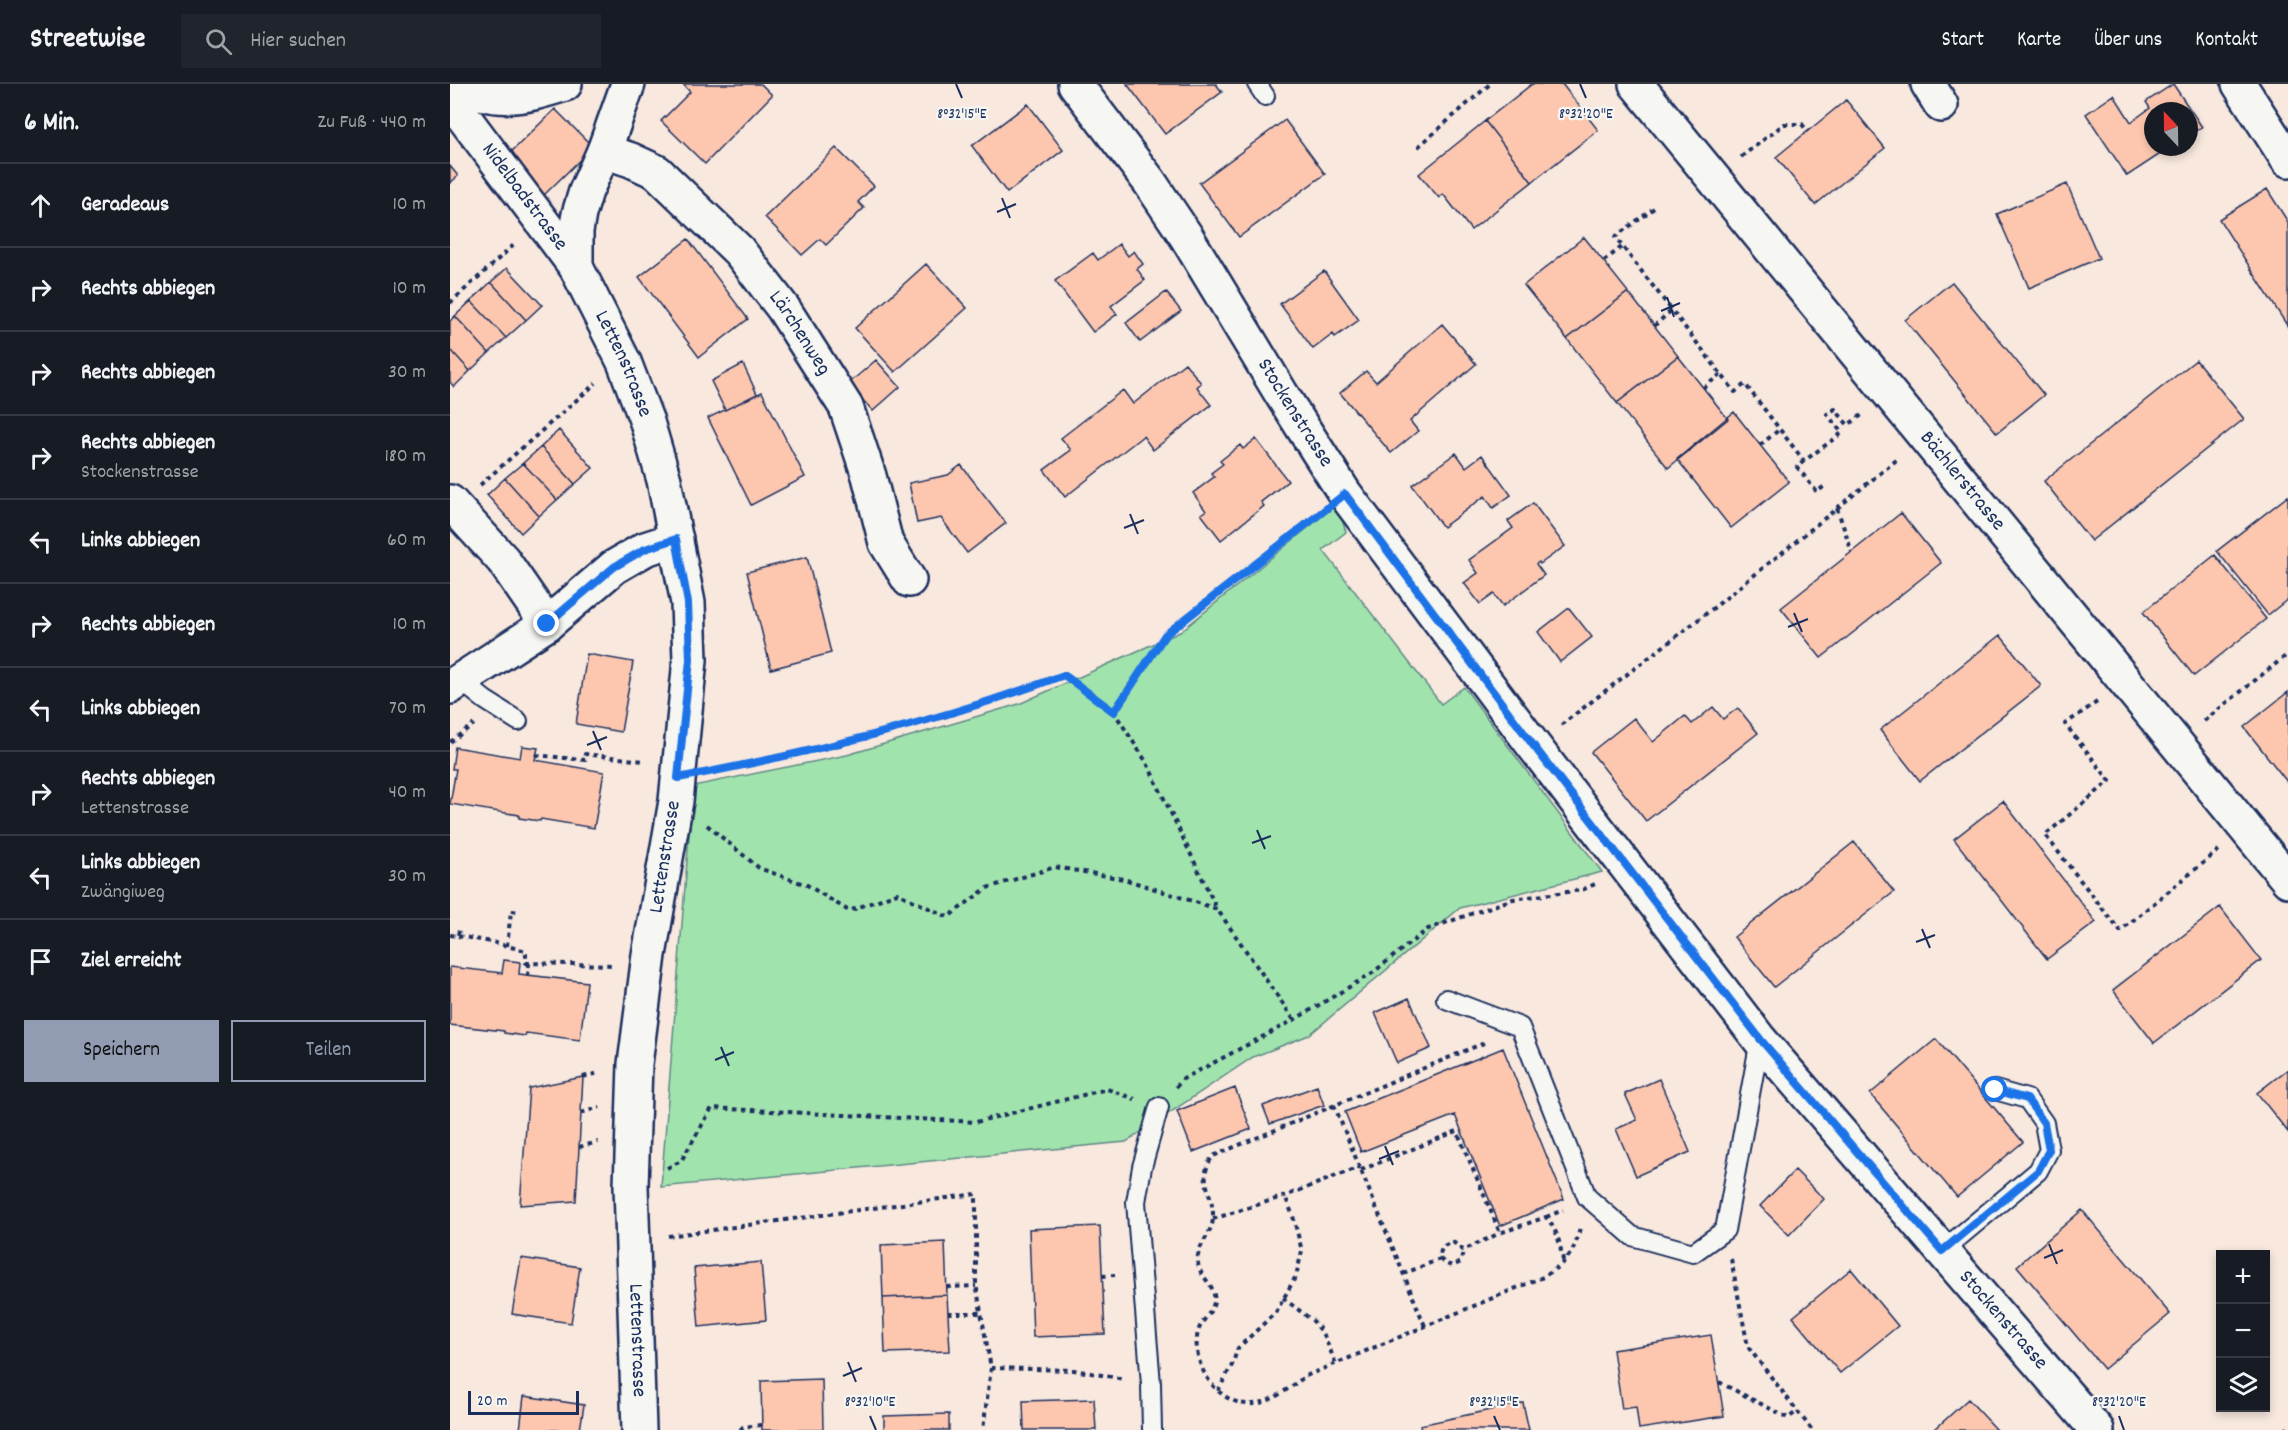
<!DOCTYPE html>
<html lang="de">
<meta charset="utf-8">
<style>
:root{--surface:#171b24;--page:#20242c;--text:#f1f3f6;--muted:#9ea1a6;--line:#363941;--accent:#919bb2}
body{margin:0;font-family:Dekko,sans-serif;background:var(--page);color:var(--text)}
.controls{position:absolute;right:18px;bottom:18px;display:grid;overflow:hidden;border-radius:0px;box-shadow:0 3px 9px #0003}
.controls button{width:54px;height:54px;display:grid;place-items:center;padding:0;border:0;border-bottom:2px solid var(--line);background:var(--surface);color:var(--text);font:30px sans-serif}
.compass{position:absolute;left:1694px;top:18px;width:54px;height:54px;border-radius:50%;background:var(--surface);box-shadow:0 3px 9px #0003;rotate:338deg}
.scale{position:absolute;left:18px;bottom:15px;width:111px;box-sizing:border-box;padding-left:6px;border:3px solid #1b2f5e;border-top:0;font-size:16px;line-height:21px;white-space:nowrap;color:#1b2f5e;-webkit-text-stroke:4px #f6f6f2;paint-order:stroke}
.stop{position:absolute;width:18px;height:18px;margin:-14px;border:4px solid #1a73e8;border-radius:50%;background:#fff}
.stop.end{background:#1a73e8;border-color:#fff;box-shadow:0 2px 6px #0008}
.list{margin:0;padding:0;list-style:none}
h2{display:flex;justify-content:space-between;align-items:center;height:78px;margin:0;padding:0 24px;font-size:26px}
h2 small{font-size:20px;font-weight:400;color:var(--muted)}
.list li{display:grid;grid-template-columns:39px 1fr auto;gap:18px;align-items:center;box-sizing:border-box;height:84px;padding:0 24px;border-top:2px solid var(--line)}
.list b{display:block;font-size:22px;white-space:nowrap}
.list p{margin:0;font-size:20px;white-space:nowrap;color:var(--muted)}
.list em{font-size:20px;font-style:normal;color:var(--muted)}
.actions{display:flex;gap:12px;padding:18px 24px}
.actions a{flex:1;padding:14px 0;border:2px solid var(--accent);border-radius:0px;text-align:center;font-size:21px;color:var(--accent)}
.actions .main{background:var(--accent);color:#111}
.icon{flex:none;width:33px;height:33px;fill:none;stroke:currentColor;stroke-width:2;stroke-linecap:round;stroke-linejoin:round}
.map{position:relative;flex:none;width:1838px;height:1346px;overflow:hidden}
header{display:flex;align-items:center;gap:36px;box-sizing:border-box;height:84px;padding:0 30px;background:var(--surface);border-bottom:2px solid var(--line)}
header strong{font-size:28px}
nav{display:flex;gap:33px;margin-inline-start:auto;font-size:21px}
.search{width:420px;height:54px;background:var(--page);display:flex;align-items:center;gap:15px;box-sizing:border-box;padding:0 21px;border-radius:0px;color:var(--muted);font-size:22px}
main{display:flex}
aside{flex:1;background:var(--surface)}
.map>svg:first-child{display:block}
.green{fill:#a1e3ad;stroke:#5e8986;stroke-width:1.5}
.building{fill:#fdc7af;stroke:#1b2f5e;stroke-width:1.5}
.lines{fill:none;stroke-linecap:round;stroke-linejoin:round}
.service-casing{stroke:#1b2f5e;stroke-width:22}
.minor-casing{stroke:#1b2f5e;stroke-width:38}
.path{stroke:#1b2f5e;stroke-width:4;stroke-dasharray:4.5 4.5;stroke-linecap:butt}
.service{stroke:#f6f6f2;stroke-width:18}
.minor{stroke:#f6f6f2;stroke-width:33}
.route{stroke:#1a73e8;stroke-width:8}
.ticks{fill:none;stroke:#1b2f5e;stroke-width:2}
.labels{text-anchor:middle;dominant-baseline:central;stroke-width:4.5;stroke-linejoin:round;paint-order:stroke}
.street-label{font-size:21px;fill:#1b2f5e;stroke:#f6f6f2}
.ticks-label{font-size:15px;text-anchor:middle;fill:#1b2f5e;stroke:#f6f6f2;stroke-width:4.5;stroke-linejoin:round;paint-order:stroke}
</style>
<header>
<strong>Streetwise</strong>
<div class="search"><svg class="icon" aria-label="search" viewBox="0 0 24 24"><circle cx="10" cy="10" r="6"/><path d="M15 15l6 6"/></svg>Hier suchen</div>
<nav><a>Start</a><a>Karte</a><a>Über uns</a><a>Kontakt</a></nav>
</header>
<main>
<aside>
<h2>6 Min.<small>Zu Fuß · 440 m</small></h2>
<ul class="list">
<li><svg class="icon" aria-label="ahead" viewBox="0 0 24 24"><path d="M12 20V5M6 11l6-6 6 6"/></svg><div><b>Geradeaus</b></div><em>10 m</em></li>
<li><svg class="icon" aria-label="right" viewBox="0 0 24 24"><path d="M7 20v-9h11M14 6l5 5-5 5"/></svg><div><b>Rechts abbiegen</b></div><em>10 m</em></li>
<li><svg class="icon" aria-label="right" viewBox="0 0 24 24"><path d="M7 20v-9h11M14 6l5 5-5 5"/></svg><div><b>Rechts abbiegen</b></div><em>30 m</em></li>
<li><svg class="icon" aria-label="right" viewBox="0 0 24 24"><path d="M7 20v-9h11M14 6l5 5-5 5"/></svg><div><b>Rechts abbiegen</b><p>Stockenstrasse</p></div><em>180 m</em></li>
<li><svg class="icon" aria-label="left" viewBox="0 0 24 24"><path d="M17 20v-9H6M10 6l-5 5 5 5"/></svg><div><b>Links abbiegen</b></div><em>60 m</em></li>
<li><svg class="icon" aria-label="right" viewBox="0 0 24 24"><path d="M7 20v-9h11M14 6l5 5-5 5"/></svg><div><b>Rechts abbiegen</b></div><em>10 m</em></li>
<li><svg class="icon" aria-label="left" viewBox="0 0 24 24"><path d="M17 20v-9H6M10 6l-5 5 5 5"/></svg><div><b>Links abbiegen</b></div><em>70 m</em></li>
<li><svg class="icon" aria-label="right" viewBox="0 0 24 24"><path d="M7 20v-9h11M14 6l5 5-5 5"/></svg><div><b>Rechts abbiegen</b><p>Lettenstrasse</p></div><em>40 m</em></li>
<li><svg class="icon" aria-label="left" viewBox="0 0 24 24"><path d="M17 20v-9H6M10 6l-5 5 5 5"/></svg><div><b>Links abbiegen</b><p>Zwängiweg</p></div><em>30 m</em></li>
<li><svg class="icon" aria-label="arrive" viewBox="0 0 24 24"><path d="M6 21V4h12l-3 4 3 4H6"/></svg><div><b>Ziel erreicht</b></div></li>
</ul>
<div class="actions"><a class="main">Speichern</a><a>Teilen</a></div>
</aside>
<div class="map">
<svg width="1838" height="1346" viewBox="0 0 1838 1346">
<rect width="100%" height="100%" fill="#f8e8de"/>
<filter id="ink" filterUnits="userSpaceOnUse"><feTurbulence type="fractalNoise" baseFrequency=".0167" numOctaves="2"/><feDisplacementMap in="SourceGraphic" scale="12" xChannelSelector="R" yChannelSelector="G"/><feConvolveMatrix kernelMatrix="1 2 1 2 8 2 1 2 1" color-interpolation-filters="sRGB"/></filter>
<g filter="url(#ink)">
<!-- green -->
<path class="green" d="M 887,420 L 896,448 L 873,466 L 991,620 L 1014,603 L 1152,788 L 1010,824 L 859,951 L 803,973 L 676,1058 L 211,1103 L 243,702 L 397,671 L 569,620 L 730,548 Z"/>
<!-- building -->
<path class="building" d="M 311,0 L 322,11 L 255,80 L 211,37 L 240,8 L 233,0 Z
M 677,0 L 766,0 L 772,8 L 715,50 Z
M 1082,0 L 1112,0 L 1148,46 L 1082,98 L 1035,37 Z
M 1723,0 L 1752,43 L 1739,51 L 1739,27 L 1703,27 L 1703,63 L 1721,63 L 1677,92 L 1636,30 L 1664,11 L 1681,38 L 1700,24 L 1696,18 Z
M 1396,16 L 1435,64 L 1365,121 L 1326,73 Z
M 578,20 L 613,66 L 557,109 L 522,62 Z
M 105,25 L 143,63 L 92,113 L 57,72 Z
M 835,36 L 875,90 L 789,153 L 749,99 Z
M 1035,37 L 1082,98 L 1021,146 L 993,110 L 989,114 L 969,90 Z
M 386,64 L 424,102 L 408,118 L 414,124 L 376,161 L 370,155 L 352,171 L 315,133 Z
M 0,82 L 8,92 L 0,99 Z
M 1617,100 L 1649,174 L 1579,204 L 1547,130 Z
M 1817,105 L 1838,138 L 1838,243 L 1769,135 Z
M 1134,153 L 1178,208 L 1117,255 L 1074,201 Z
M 238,155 L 298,235 L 249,273 L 189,193 Z
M 669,160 L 678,172 L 684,167 L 693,180 L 687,185 L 695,196 L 661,222 L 667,230 L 643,248 L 605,197 L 643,169 L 648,176 Z
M 476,180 L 517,224 L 445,288 L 405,244 Z
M 57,184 L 92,221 L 76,236 L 41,198 Z
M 874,187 L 909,236 L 885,253 L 883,250 L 863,265 L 830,220 Z
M 41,198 L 76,236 L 56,254 L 21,217 Z
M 1502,198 L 1594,311 L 1547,349 L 1455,236 Z
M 716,208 L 731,227 L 690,258 L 676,239 Z
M 1178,208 L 1228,272 L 1167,319 L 1117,255 Z
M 21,217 L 56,254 L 39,269 L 5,232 Z
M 5,232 L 39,269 L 20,287 L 0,265 L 0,237 Z
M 992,240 L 1026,280 L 960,337 L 968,347 L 941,369 L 890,309 L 916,287 L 926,298 Z
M 0,265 L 20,287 L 4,303 L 0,298 Z
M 1228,272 L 1278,335 L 1218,384 L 1167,319 Z
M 426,276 L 450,303 L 423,327 L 398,300 Z
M 1746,276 L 1794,335 L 1641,457 L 1594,397 Z
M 735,279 L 751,299 L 747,303 L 761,321 L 703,366 L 693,352 L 615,413 L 594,386 L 621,366 L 611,354 L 673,306 L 683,320 Z
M 293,280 L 307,310 L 275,326 L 261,297 Z
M 312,308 L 355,393 L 301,421 L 258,334 Z
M 1284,328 L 1339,398 L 1281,444 L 1227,375 Z
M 109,346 L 143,384 L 125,400 L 91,363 Z
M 806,355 L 838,397 L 811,418 L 814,422 L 771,456 L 751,430 L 756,427 L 743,409 L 764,393 L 761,389 L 773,380 L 770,377 L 790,361 L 793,365 Z
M 91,363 L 125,400 L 107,416 L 73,379 Z
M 1006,369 L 1016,383 L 1032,371 L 1061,411 L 1043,424 L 1035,412 L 993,443 L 962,401 Z
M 73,379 L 107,416 L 89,432 L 55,394 Z
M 511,381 L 556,439 L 517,469 L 491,434 L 467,439 L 459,399 L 498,391 Z
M 55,394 L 89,432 L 71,449 L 37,411 Z
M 1838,412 L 1838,515 L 1818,531 L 1767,467 Z
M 1083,419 L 1115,462 L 1090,480 L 1089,478 L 1086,480 L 1094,491 L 1053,522 L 1044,510 L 1030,520 L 1014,499 L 1028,489 L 1019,476 L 1063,444 L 1058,437 Z
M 1451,429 L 1491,479 L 1371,574 L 1331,524 Z
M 1765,471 L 1816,535 L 1744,592 L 1693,528 Z
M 357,473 L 381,569 L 321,585 L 297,488 Z
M 1119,524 L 1142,553 L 1110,578 L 1088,548 Z
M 1550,551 L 1591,602 L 1470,697 L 1430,646 Z
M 137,570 L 183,578 L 171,648 L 126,640 Z
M 1838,608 L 1838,699 L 1794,643 Z
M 1263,623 L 1273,635 L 1288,624 L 1308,649 L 1196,737 L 1141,668 L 1184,634 L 1203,658 L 1235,632 L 1242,640 Z
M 72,662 L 88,664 L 85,676 L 154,688 L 144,744 L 91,735 L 90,737 L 69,734 L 69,731 L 0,720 L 6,685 L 2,685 L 5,663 L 70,674 Z
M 1553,717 L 1646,838 L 1597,875 L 1504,755 Z
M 1404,758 L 1444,808 L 1324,903 L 1284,853 Z
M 1770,823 L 1811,876 L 1704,959 L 1663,906 Z
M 54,876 L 70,878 L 69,890 L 137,898 L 130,956 L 76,949 L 75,952 L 54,949 L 54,947 L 0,941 L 0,883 L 52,889 Z
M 959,914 L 981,964 L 947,979 L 925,929 Z
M 1486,955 L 1573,1058 L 1507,1113 L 1420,1010 Z
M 1053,964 L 1114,1115 L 1050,1142 L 1005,1031 L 911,1068 L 895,1028 Z
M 1838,985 L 1838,1048 L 1807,1009 Z
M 133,993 L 126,1117 L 70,1121 L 79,1004 Z
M 1209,995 L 1240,1068 L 1186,1092 L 1166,1045 L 1187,1036 L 1175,1010 Z
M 867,1002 L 874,1021 L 820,1040 L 813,1022 Z
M 785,1004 L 801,1045 L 743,1068 L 727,1027 Z
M 1345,1086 L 1374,1115 L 1339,1151 L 1310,1122 Z
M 1632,1126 L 1720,1230 L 1654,1285 L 1567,1182 Z
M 650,1142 L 655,1250 L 583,1253 L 579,1145 Z
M 495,1158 L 497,1211 L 433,1214 L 431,1161 Z
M 71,1174 L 130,1183 L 121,1239 L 62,1230 Z
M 311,1178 L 316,1236 L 249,1243 L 244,1184 Z
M 1401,1185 L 1448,1242 L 1390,1289 L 1343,1233 Z
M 497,1211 L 500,1267 L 435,1269 L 433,1214 Z
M 1261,1251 L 1274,1332 L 1189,1345 L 1186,1323 L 1172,1325 L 1163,1266 Z
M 372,1295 L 373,1346 L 312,1346 L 311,1297 Z
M 74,1312 L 134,1321 L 130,1346 L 70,1346 Z
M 644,1315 L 646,1346 L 574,1346 L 573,1317 Z
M 1518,1315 L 1547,1346 L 1484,1346 Z
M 1073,1319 L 1079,1346 L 971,1346 L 970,1341 Z
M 499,1330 L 499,1346 L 434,1346 L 434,1332 Z"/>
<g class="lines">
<defs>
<path id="service" d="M 807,0 L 815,12
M 10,596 L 35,616 L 68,637
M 996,915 L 1070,943 L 1137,1113 L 1182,1152 L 1243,1169 L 1275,1146 L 1310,956
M 1492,1167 L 1588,1087 L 1599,1066 L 1594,1039 L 1577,1015 L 1545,1006
M 702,1346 L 701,1300 L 686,1118 L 692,1083 L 709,1023"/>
<g id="minor">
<path d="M 1,0 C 48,18 68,15 115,0"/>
<path id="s1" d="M 625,0 L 699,97 L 736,152 L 832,311 L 895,410 L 1083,661 L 1310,956 L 1647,1346"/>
<path id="s2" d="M 1186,0 L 1838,796"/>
<path d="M 1478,0 L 1491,21"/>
<path d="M 1789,0 L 1838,76"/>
<path id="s3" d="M 0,15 L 126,183 L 174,278 L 197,338 L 214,396 L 238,519 L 240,576 L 226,717 L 199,871 L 185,980 L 181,1102 L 189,1346"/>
<path id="s4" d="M 154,67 L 181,76 L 207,88 L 289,167 L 333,224 L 396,323 L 419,392 L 436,459 L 459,496"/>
<path d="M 126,183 L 126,147 L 129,130 L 136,107 L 154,67 L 178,0"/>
<path d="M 0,418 L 53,476 L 97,540"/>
<path d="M 0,603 L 97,540 L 164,483 L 195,465 L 226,455"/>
</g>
</defs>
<!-- service casing -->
<use href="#service" class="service-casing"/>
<!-- minor casing -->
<use href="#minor" class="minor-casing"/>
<!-- path -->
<path class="path" d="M 968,63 L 1040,0
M 1291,73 L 1334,40 L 1352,40 L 1357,47
M 1204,124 L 1165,153 L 1285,308 L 1295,300 L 1354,377 L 1392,349 L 1377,330 L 1385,325 L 1398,341 L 1412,331
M 1154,177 L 1173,162
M 0,219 L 66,159
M 1204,242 L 1222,226
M 1253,304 L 1271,290
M 1310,361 L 1330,345
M 1354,377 L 1347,383 L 1367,408 L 1377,400
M 30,401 L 146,299
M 1387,424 L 1402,468
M 1647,618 L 1615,640 L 1660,697 L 1595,751 L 1670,847 L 1769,766
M 664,628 L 715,551 L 868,430
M 1754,637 L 1838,570
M 1111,641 L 1266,522 L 1449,374
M 0,658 L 24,640
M 86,671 L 135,676 L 135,670 L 194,677
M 265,687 C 383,665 501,634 614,591 L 664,628 L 697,679 L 767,825
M 257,741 L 309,784 L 357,801 L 399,827 L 447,809 L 498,833 L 537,804 L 605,783 L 674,795 L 767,825 L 844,936
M 0,851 L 8,852 L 9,845
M 8,852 L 42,858 L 76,867 L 76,879 L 164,881
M 57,862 L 61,827 L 70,828
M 78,892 L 79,879
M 1034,959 L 763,1072 C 746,1095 764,1109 763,1133 C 763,1151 745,1162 748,1179 C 749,1192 762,1198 764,1211 C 767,1226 751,1235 748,1248 C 739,1284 775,1331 813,1318 C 829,1313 843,1301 856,1292 L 1093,1193 C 1115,1179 1125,1170 1130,1143
M 133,993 L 149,989
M 726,1003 L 733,995 L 844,936 L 921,890 L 978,845 L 1063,815 L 1132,806 L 1145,800
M 884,1021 L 975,1242
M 131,1029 L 150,1023
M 129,1063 L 148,1058
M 217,1084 L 231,1077 L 262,1024 L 526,1038 L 657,1005 L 685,1015
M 911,1086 L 1007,1047 L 1050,1149 L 1096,1133 C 1110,1150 1109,1160 1114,1180
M 1096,1133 L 1113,1126
M 763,1135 L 835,1112 L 910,1083
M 218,1152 L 526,1110 L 526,1200 L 541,1284 L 533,1346
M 990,1175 C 997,1182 1002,1183 1011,1178 L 1013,1166
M 1281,1175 L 1298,1263 L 1362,1346
M 953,1190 L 990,1175 C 990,1164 993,1161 1003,1158 L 1013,1166 L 1050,1149
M 652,1192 L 665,1191
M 497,1203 L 526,1202
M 833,1214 L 863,1237 L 873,1249 L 886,1280
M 498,1229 L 531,1229
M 541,1284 L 624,1286 L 674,1295
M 1269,1298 L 1338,1334 L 1348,1327
M 768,1307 L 782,1281 L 788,1264 L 826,1228 L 846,1192 L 852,1167 L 843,1132 L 835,1112
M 290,1346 L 293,1343 L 312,1341
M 1835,1346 L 1838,1344"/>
<!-- service -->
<use href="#service" class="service"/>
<!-- minor -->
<use href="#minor" class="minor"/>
</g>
</g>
<g class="lines" filter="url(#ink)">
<!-- route -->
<path class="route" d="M 97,540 L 164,483 L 195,465 L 226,455 L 238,519 L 240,576 L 228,694 C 359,669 489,638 614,591 L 664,628 L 715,551 L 895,410 L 1083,661 L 1311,956 L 1492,1167 L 1588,1087 L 1599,1066 L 1594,1039 L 1577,1015 L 1545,1006"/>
</g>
<!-- ticks -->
<path class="ticks" d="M 506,0 L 512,14M 1130,0 L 1136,14M 552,114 L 560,134M 547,128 L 566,120M 1217,213 L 1224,233M 1211,227 L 1230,219M 680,430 L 688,450M 674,444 L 694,436M 1344,529 L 1352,548M 1338,543 L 1358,535M 143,647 L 151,666M 137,661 L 157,653M 807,746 L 815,765M 802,759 L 821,752M 1472,845 L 1480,864M 1466,858 L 1485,851M 271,963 L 279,982M 265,976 L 284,968M 935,1062 L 943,1081M 929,1075 L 949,1067M 1599,1160 L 1607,1180M 1594,1174 L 1613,1166M 398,1278 L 406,1298M 393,1292 L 412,1284M 420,1332 L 426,1346M 1044,1332 L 1050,1346M 1669,1332 L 1674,1346"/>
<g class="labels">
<!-- street labels -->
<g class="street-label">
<text stroke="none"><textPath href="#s3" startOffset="123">Nidelbadstrasse</textPath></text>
<text stroke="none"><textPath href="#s4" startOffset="273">Lärchenweg</textPath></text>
<text stroke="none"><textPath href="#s3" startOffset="318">Lettenstrasse</textPath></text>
<text stroke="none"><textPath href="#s1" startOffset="396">Stockenstrasse</textPath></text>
<text stroke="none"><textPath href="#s2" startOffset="514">Bächlerstrasse</textPath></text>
<text transform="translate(216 773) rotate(-81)">Lettenstrasse</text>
<text stroke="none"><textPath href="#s1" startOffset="1548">Stockenstrasse</textPath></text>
<text stroke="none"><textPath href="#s3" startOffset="1308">Lettenstrasse</textPath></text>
</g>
</g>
<g class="ticks-label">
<text x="512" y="34">8°32'15"E</text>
<text x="1136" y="34">8°32'20"E</text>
<text x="420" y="1322">8°32'10"E</text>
<text x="1044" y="1322">8°32'15"E</text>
<text x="1669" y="1322">8°32'20"E</text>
</g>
</svg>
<div class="controls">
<button>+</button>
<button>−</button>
<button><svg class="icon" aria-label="layers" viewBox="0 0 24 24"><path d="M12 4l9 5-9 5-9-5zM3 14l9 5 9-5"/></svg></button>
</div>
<svg class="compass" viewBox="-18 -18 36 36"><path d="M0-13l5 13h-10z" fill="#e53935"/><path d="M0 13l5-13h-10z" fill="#9ea1a6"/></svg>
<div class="scale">20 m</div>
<div class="stop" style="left:1545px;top:1006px"></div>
<div class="stop end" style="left:97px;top:540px"></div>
</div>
</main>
